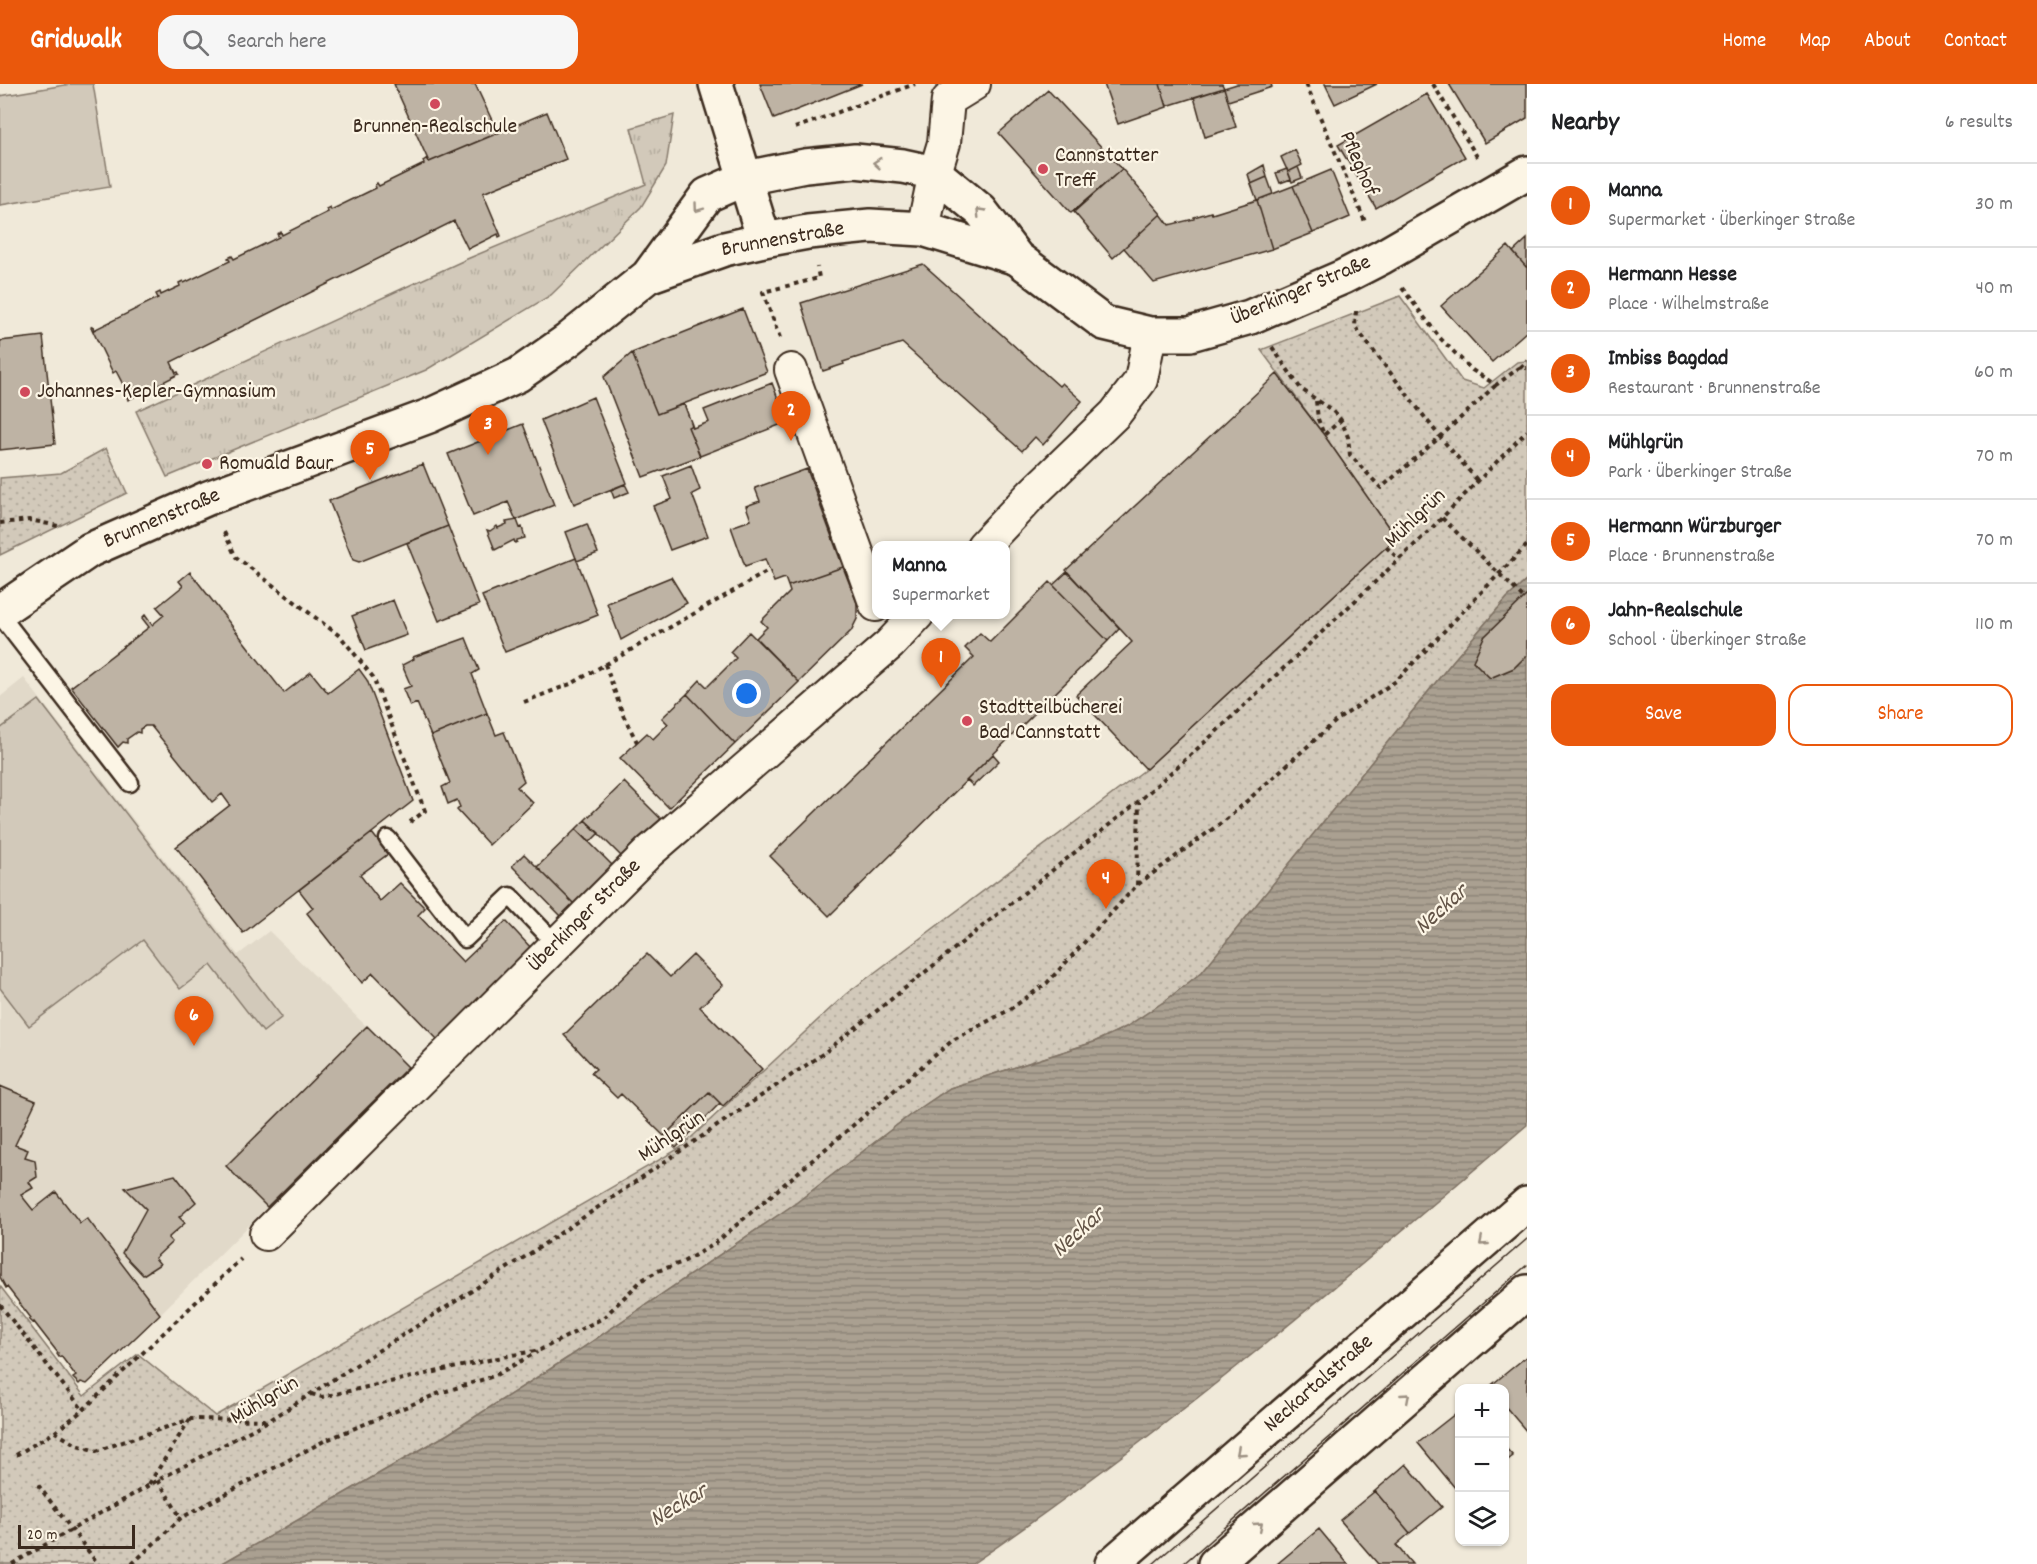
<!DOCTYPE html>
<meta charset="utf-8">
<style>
:root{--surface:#fff;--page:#f6f6f6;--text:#202124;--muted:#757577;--line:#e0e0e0;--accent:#ea580c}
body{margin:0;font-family:Dekko,sans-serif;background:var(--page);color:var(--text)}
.controls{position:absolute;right:18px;bottom:18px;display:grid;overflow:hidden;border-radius:12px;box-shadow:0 2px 4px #0004}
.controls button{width:54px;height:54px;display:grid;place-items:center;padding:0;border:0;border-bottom:2px solid var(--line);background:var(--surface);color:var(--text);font:30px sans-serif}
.scale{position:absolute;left:18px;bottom:15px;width:117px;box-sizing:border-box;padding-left:6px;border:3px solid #3b2a1e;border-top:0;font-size:16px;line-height:21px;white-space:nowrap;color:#3b2a1e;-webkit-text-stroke:4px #fcf5e5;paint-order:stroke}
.you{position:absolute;left:747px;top:610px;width:21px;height:21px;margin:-15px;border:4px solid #fff;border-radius:50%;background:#1a73e8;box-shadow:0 0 0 9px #1a73e833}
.badge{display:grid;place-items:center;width:39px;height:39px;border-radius:50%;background:var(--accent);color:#fff;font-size:20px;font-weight:700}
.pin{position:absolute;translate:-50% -50px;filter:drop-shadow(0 2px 3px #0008)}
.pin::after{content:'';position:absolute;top:32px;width:21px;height:18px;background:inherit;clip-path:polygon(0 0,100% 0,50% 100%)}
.popup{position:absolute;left:872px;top:457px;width:138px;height:78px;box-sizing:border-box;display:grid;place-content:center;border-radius:12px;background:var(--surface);filter:drop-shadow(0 2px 4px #0005);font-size:20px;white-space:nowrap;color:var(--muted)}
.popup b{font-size:22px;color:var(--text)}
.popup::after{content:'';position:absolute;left:50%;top:100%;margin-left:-12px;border:12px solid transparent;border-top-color:var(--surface)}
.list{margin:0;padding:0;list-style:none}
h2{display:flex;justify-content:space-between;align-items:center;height:78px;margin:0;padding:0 24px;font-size:26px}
h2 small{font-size:20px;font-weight:400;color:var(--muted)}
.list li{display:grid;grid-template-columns:39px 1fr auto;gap:18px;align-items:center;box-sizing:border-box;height:84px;padding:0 24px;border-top:2px solid var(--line)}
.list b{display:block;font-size:22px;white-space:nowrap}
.list p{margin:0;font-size:20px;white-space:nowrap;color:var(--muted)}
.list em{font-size:20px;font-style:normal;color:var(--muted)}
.actions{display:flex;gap:12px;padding:18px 24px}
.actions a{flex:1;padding:14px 0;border:2px solid var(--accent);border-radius:18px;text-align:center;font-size:21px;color:var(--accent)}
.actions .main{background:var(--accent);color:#fff}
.icon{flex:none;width:33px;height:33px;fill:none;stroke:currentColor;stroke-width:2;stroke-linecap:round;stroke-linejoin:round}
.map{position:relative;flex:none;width:1527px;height:1480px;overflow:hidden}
header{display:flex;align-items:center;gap:36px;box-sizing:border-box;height:84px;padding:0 30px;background:var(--accent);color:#fff}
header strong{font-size:28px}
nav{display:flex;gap:33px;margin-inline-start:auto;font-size:21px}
.search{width:420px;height:54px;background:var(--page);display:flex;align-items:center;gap:15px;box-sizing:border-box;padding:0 21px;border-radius:18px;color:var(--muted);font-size:22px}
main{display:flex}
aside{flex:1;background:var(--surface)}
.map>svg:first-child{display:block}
.built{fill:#e1d9c9}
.grass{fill:url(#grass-tufts);stroke:#867a6c;stroke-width:1.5}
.park{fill:url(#park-dots);stroke:#867a6c;stroke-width:1.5}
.pitch{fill:#d2c9ba;stroke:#867a6c;stroke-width:1.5}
.water{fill:url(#water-rules);stroke:#7e7163;stroke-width:1.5}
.building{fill:#beb3a4;stroke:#3b2a1e;stroke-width:1.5}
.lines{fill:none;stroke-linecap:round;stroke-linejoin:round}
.lane-casing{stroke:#3b2a1e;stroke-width:21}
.street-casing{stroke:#3b2a1e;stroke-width:36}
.secondary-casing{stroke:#3b2a1e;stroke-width:38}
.path{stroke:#3b2a1e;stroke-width:4;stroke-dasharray:4.5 4.5;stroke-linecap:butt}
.lane{stroke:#fcf5e5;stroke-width:16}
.street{stroke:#fcf5e5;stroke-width:32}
.secondary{stroke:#fcf5e5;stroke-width:33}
.tram{stroke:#3b2a1e;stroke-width:1.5}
.oneway{stroke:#9c9082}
.poi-dot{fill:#d1495b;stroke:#fcf5e5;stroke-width:2}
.labels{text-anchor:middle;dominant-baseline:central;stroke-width:4.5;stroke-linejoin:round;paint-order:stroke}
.poi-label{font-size:22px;fill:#3b2a1e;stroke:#fcf5e5;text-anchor:start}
.street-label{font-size:22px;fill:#3b2a1e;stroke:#fcf5e5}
.water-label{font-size:24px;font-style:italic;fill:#625346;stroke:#fcf5e5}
</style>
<header>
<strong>Gridwalk</strong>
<div class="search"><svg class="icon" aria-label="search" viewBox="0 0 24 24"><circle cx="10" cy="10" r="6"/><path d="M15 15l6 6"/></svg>Search here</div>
<nav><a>Home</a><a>Map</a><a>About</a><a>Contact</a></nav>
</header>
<main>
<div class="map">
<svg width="1527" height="1480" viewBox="0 0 1527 1480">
<defs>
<pattern id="grass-tufts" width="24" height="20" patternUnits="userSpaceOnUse" patternTransform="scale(1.5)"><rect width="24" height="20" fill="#d2c9ba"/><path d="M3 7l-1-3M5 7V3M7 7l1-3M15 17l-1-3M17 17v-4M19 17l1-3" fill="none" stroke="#b5ad9f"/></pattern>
<pattern id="park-dots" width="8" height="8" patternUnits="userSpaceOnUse" patternTransform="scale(1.5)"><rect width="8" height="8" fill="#d2c9ba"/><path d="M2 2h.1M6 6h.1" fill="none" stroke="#b5ad9f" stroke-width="1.8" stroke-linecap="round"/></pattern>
<pattern id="water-rules" width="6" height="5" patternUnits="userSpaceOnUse" patternTransform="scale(1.5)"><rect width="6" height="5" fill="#aaa091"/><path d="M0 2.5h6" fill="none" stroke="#8c8376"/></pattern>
</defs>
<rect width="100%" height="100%" fill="#f0e9d9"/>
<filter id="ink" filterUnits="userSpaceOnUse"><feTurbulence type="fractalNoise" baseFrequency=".0167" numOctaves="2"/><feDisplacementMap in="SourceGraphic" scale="12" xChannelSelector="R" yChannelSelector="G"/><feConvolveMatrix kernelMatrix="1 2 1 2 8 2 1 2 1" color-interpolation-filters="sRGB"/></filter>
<g filter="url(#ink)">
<!-- built -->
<path class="built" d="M 24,594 L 238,871 L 269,847 L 408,983 L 160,1230 L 87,1300 L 81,1298 L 79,1300 L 73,1294 L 76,1292 L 61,1272 L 59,1273 L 57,1270 L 58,1269 L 34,1238 L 29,1235 L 31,1233 L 8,1204 L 6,1204 L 0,1193 L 0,613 Z"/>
<!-- grass -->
<path class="grass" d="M 674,31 L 666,82 L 641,123 L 551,211 L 426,286 L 167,393 L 136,327 L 467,175 L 646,100 L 631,44 Z"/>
<!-- park -->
<path class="park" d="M 1400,212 L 1462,297 L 1484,304 L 1517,278 L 1527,277 L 1527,496 L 1507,514 L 1453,577 L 1202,888 L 1165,917 L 1126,943 L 1094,958 L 950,1004 L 910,1031 L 796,1119 L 569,1273 L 448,1350 L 221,1480 L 0,1480 L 0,1202 L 84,1312 L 138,1270 L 215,1332 L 680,1064 L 846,910 L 1146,685 L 1396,454 L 1324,351 L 1261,266 Z
M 106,364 L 127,409 L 0,471 L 0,394 L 61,389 Z"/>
<!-- pitch -->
<path class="pitch" d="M 71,0 L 93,0 L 110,103 L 0,121 L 0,12 Z
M 39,616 L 282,933 L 263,948 L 211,881 L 180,905 L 143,856 L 29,942 L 0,904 L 0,645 Z"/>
<!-- water -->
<path class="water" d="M 1527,496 L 1527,1041 C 1347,1194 1167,1347 972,1480 L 221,1480 L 448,1350 L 569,1273 L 796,1119 L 910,1031 L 950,1004 L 1094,958 L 1126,943 L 1165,917 L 1202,888 L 1453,577 L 1507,514 Z"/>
<!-- building -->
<path class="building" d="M 394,0 L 475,0 L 498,49 L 429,78 Z
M 760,0 L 862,0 L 774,35 Z
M 1104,0 L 1160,0 L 1167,23 L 1118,40 Z
M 1160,0 L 1222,0 L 1224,4 L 1167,22 Z
M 1237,0 L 1271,0 L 1272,3 L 1228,17 L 1224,4 Z
M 1325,0 L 1377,0 L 1335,20 Z
M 1449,0 L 1527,0 L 1527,34 L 1485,59 Z
M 1224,4 L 1236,43 L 1205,53 L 1194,13 Z
M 1048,6 L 1122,85 L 1071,129 L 999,49 Z
M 1427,10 L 1465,73 L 1376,124 L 1338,61 Z
M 547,28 L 566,75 L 483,109 L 501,152 L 499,153 L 498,150 L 468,165 L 454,137 L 171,278 L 176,289 L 178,288 L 179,290 L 128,316 L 127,313 L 129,312 L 116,287 L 113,289 L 91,243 L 93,242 L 94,246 L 158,214 L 156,210 L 160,208 L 161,211 L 180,202 L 179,199 L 183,197 L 184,199 L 230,177 L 228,174 L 232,172 L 234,175 L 279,153 L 277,150 L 281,148 L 282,151 L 328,128 L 326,125 L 330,123 L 331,126 L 376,104 L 375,101 L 377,99 L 379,102 L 424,80 L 423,77 L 426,75 L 429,78 Z
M 1295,66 L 1302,81 L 1288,88 L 1281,73 Z
M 1264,81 L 1267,93 L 1251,100 L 1248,90 Z
M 1298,83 L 1302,94 L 1292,98 L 1288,88 Z
M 1122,85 L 1161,130 L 1113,174 L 1074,128 Z
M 1287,85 L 1291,95 L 1280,99 L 1276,89 Z
M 1331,86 L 1350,133 L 1313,149 L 1293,102 Z
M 1267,93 L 1273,110 L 1257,116 L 1251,100 Z
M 1293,102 L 1313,149 L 1272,165 L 1257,116 Z
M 1257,116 L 1272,165 L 1154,199 L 1124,164 L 1161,130 L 1169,141 L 1194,135 L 1194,133 L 1211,128 L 1212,130 Z
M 1527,155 L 1527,184 L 1513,168 Z
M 1508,162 L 1527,184 L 1527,247 L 1492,278 L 1441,222 Z
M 923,180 L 1059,302 L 1062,299 L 1082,317 L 1043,361 L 1035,353 L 1022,367 L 902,259 L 843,278 L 844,280 L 823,287 L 801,219 Z
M 743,225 L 767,288 L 657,330 L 632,269 Z
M 43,252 L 55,360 L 0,366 L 0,257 Z
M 632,269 L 657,330 L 684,320 L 692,341 L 688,343 L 700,372 L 643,393 L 604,293 Z
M 1277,290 L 1324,351 L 1396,454 L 1146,685 L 1076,611 L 1132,558 L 1066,486 Z
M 772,299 L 787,338 L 700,372 L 688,343 L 692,341 L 693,344 L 709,338 L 704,326 Z
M 593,313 L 627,399 L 574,420 L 541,336 Z
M 523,340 L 554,421 L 516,436 L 508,418 L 473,432 L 448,370 Z
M 423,380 L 448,442 L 359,478 L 353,476 L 329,417 Z
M 691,381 L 700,406 L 692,410 L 708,452 L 670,466 L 653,422 L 672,415 L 663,392 Z
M 807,385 L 843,483 L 788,502 L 785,494 L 774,498 L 765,475 L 745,482 L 731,443 L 751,436 L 746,422 L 760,417 L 755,404 Z
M 625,400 L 629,408 L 614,414 L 611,406 Z
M 517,436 L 520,444 L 522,443 L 525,454 L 517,456 L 517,458 L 515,459 L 514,456 L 495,466 L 487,446 L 490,447 L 497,442 L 498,444 L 507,440 L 506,438 Z
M 587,440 L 598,469 L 577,477 L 566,448 Z
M 448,442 L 479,521 L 439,537 L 407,459 Z
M 576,474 L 598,531 L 505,568 L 482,512 Z
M 843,483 L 857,519 L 857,535 L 851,547 L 799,598 L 756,554 L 767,543 L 761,537 L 790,508 L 788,502 Z
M 190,488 L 284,609 L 311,588 L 328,609 L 359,585 L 367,596 L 413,717 L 243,849 L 176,763 L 230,721 L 222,710 L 212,718 L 151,642 L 145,642 L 140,645 L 140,649 L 137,648 L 127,655 L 127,659 L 123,658 L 118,663 L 71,603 L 149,543 L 142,534 L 145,531 L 152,541 L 164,531 L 157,523 L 183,502 L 179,497 Z
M 1067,488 L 1120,544 L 1108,557 L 1053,501 Z
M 671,493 L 687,519 L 621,556 L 607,519 Z
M 1050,498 L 1108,557 L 829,832 L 770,772 L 974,573 L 965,564 L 980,549 L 990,558 Z
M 1527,511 L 1527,571 L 1514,584 L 1490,594 L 1473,577 L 1484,553 Z
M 393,516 L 407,551 L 366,566 L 352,532 Z
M 749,548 L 799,598 L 735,660 L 687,610 L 700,596 L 707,603 L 736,574 L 730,568 Z
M 466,554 L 479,586 L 472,590 L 487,629 L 431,652 L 417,619 L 410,622 L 403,605 L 411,602 L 402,581 L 414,575 L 413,573 Z
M 687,610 L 735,660 L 669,724 L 620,674 L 647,649 L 653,655 L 668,640 L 662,634 Z
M 487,629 L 496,651 L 504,648 L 524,697 L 517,703 L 533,719 L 489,761 L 457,726 L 460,723 L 457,716 L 448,720 L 442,703 L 450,699 L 431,652 Z
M 993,670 L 999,677 L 973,702 L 967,696 Z
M 624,698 L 661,735 L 622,773 L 585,736 Z
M 585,736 L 599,749 L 590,758 L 576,745 Z
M 576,745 L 613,782 L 574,820 L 537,783 Z
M 372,749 L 388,770 L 360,791 L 380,817 L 400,799 L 425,824 L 418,831 L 463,878 L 506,837 L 532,865 L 438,956 L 373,889 L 362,899 L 307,829 L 313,824 L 299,806 Z
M 524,770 L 574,820 L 561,832 L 512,782 Z
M 647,870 L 670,893 L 693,871 L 723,901 L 700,923 L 762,985 L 723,1022 L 709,1008 L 664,1052 L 621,1010 L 617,1014 L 591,989 L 596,985 L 564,951 Z
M 367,942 L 408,983 L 267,1123 L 226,1082 Z
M 0,1002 L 36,1017 L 15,1061 L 28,1066 L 25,1073 L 35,1076 L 37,1093 L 29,1098 L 33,1104 L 21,1111 L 33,1126 L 56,1108 L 80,1139 L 87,1134 L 160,1230 L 87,1300 L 81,1298 L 79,1300 L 73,1294 L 76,1292 L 61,1272 L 59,1273 L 57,1270 L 58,1269 L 34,1238 L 33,1239 L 29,1235 L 31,1234 L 7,1203 L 6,1204 L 0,1193 Z
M 709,1008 L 720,1019 L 676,1064 L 664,1052 Z
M 175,1091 L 196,1118 L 179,1133 L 185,1139 L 168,1154 L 172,1158 L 155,1174 L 160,1180 L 143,1191 L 122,1169 L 146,1125 L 125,1104 Z
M 1527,1272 L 1527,1348 L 1504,1321 L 1504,1304 L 1491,1304 L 1489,1303 Z
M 1460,1326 L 1460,1410 L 1418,1359 Z
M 1504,1362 L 1513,1372 L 1504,1379 Z
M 1406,1380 L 1442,1423 L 1410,1449 L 1375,1407 Z
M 1375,1407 L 1410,1449 L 1396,1461 L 1412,1480 L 1378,1480 L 1340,1436 Z
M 1319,1445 L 1348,1480 L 1277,1480 Z"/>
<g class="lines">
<defs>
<path id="lane" d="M 0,531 L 130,699
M 388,755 L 465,855 L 510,812 L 556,860"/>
<path id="street" d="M 948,16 L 974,0
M 923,145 L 935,89 L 944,59 L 948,16
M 791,286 L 876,521
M 983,462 L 1032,410 L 1115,330 L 1141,296 L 1150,250
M 266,1150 L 649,768 L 890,560 L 918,530"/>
<path id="secondary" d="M 716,0 L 764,156
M 648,192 L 724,165 L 764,156 L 808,148 L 870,142 L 923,145 L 1017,174
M 0,527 L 90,466 L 208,414 L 429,332 L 518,291 L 568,256 L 648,192 L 707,111 L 746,94 L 805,82 L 855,77 L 903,82 L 935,89 L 981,127 L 1017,174 L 1104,239 L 1150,250 L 1190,250 L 1250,233 L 1343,193 L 1382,173 L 1527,89
M 1112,1480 L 1527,1120
M 1215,1480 L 1527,1208"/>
</defs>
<!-- lane casing -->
<use href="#lane" class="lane-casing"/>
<!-- street casing -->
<use href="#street" class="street-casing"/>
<!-- secondary casing -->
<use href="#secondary" class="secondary-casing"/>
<!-- path -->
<path class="path" d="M 1306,0 L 1366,140
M 1433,0 L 1479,76
M 795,44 L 915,0
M 1402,204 L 1440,254 L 1472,286 L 1496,301 L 1519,284 L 1527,284
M 1356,227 L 1355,243 L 1440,353 L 1478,397
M 780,254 L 763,208 L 819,194 L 817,183
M 1272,263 L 1301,305 L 1333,327 L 1341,336 L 1348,353 L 1350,371 L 1381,404 L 1440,353 L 1496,301
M 1520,284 L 1527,277
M 1316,317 L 1318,335 L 1324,351 L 1341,336
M 1442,434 L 1524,514
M 0,439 L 30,436 L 58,442
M 224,448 L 236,473 L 341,553 L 373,593 L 425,727 L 410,738
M 1386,463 L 1399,475
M 605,580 L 623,631 L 637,658
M 524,618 L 573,599 L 770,486
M 1137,801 L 1139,718
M 0,1221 L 83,1326
M 311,1310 L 322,1313 L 507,1272 L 540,1266 L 603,1234 L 642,1196 L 658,1187 L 683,1178 L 713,1161 L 953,956 L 1009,926 L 1047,899 L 1137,801 L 1229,733 L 1337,636 L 1396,597 L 1527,461
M 55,1348 L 83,1326 L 241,1175
M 16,1371 L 55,1348 L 77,1361 L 96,1367 L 191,1335 L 267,1336
M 158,1396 L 181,1434
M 149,1400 L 190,1335
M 38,1401 L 98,1480
M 12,1480 L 158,1396 L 270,1336 L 534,1167 L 824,969 L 1139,717 L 1217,647 L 1428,448 L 1527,347
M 132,1480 L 181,1434 L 324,1357 L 437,1310 L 494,1292 L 537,1268"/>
<!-- lane -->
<use href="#lane" class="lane"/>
<!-- street -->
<use href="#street" class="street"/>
<!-- secondary -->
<use href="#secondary" class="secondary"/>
<!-- tram -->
<path class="tram" d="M 1153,1480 L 1527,1155
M 1183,1480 L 1527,1181"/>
</g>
<!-- one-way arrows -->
<defs><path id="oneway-chevron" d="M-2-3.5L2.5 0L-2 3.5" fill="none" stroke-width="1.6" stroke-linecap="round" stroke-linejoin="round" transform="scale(1.5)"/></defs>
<g class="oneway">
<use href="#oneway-chevron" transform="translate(877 79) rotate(-175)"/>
<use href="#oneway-chevron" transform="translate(698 124) rotate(126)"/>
<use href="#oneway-chevron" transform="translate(980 128) rotate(-134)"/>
<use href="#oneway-chevron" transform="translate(1483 1158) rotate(139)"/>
<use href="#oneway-chevron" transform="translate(1406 1313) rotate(-41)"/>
<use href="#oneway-chevron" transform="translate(1240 1368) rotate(139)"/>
<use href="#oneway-chevron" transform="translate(1259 1442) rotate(-41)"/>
</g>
</g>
<!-- markers -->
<g class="poi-dot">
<circle cx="435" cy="20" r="6"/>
<circle cx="1043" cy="85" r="6"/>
<circle cx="25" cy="308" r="6"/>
<circle cx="207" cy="380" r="6"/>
<circle cx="967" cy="637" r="6"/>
</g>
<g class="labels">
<!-- poi labels -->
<g class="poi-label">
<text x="435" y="43" text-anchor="middle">Brunnen-Realschule</text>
<text x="1055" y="72">Cannstatter<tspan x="1055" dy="25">Treff</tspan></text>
<text x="37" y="308">Johannes-Kepler-Gymnasium</text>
<text x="219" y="380">Romuald Baur</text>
<text x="979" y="624">Stadtteilbücherei<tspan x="979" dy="25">Bad Cannstatt</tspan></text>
</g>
<!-- street labels -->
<g class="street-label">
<text transform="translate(1358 80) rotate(67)">Pfleghof</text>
<text transform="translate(783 156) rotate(-10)">Brunnenstraße</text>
<text transform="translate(1301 207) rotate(-23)">Überkinger Straße</text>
<text transform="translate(162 435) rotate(-23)">Brunnenstraße</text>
<text transform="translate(1416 435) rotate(-44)">Mühlgrün</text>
<text transform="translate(585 832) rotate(-45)">Überkinger Straße</text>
<text transform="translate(672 1053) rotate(-34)">Mühlgrün</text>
<text transform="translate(1319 1300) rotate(-41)">Neckartalstraße</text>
<text transform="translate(265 1317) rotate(-31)">Mühlgrün</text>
</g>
<!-- water labels -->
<g class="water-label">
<text transform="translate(1442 826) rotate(-42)">Neckar</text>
<text transform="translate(1079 1149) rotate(-42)">Neckar</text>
<text transform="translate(679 1422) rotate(-31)">Neckar</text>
</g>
</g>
</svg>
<div class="controls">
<button>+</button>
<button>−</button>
<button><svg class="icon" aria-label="layers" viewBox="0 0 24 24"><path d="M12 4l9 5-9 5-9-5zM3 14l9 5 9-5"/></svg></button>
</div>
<div class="scale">20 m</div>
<div class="you"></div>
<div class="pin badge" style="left:941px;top:604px">1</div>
<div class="popup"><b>Manna</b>Supermarket</div>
<div class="pin badge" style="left:791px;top:357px">2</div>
<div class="pin badge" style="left:488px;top:371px">3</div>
<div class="pin badge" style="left:1106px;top:825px">4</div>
<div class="pin badge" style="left:370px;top:396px">5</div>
<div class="pin badge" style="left:194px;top:962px">6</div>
</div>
<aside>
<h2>Nearby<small>6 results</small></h2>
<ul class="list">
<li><span class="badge">1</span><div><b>Manna</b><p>Supermarket · Überkinger Straße</p></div><em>30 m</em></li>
<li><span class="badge">2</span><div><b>Hermann Hesse</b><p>Place · Wilhelmstraße</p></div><em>40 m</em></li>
<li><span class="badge">3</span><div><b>Imbiss Bagdad</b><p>Restaurant · Brunnenstraße</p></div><em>60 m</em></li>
<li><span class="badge">4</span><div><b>Mühlgrün</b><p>Park · Überkinger Straße</p></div><em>70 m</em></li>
<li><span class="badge">5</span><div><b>Hermann Würzburger</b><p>Place · Brunnenstraße</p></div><em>70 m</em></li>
<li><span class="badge">6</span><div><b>Jahn-Realschule</b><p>School · Überkinger Straße</p></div><em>110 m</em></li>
</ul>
<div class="actions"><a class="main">Save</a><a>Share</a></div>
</aside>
</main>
